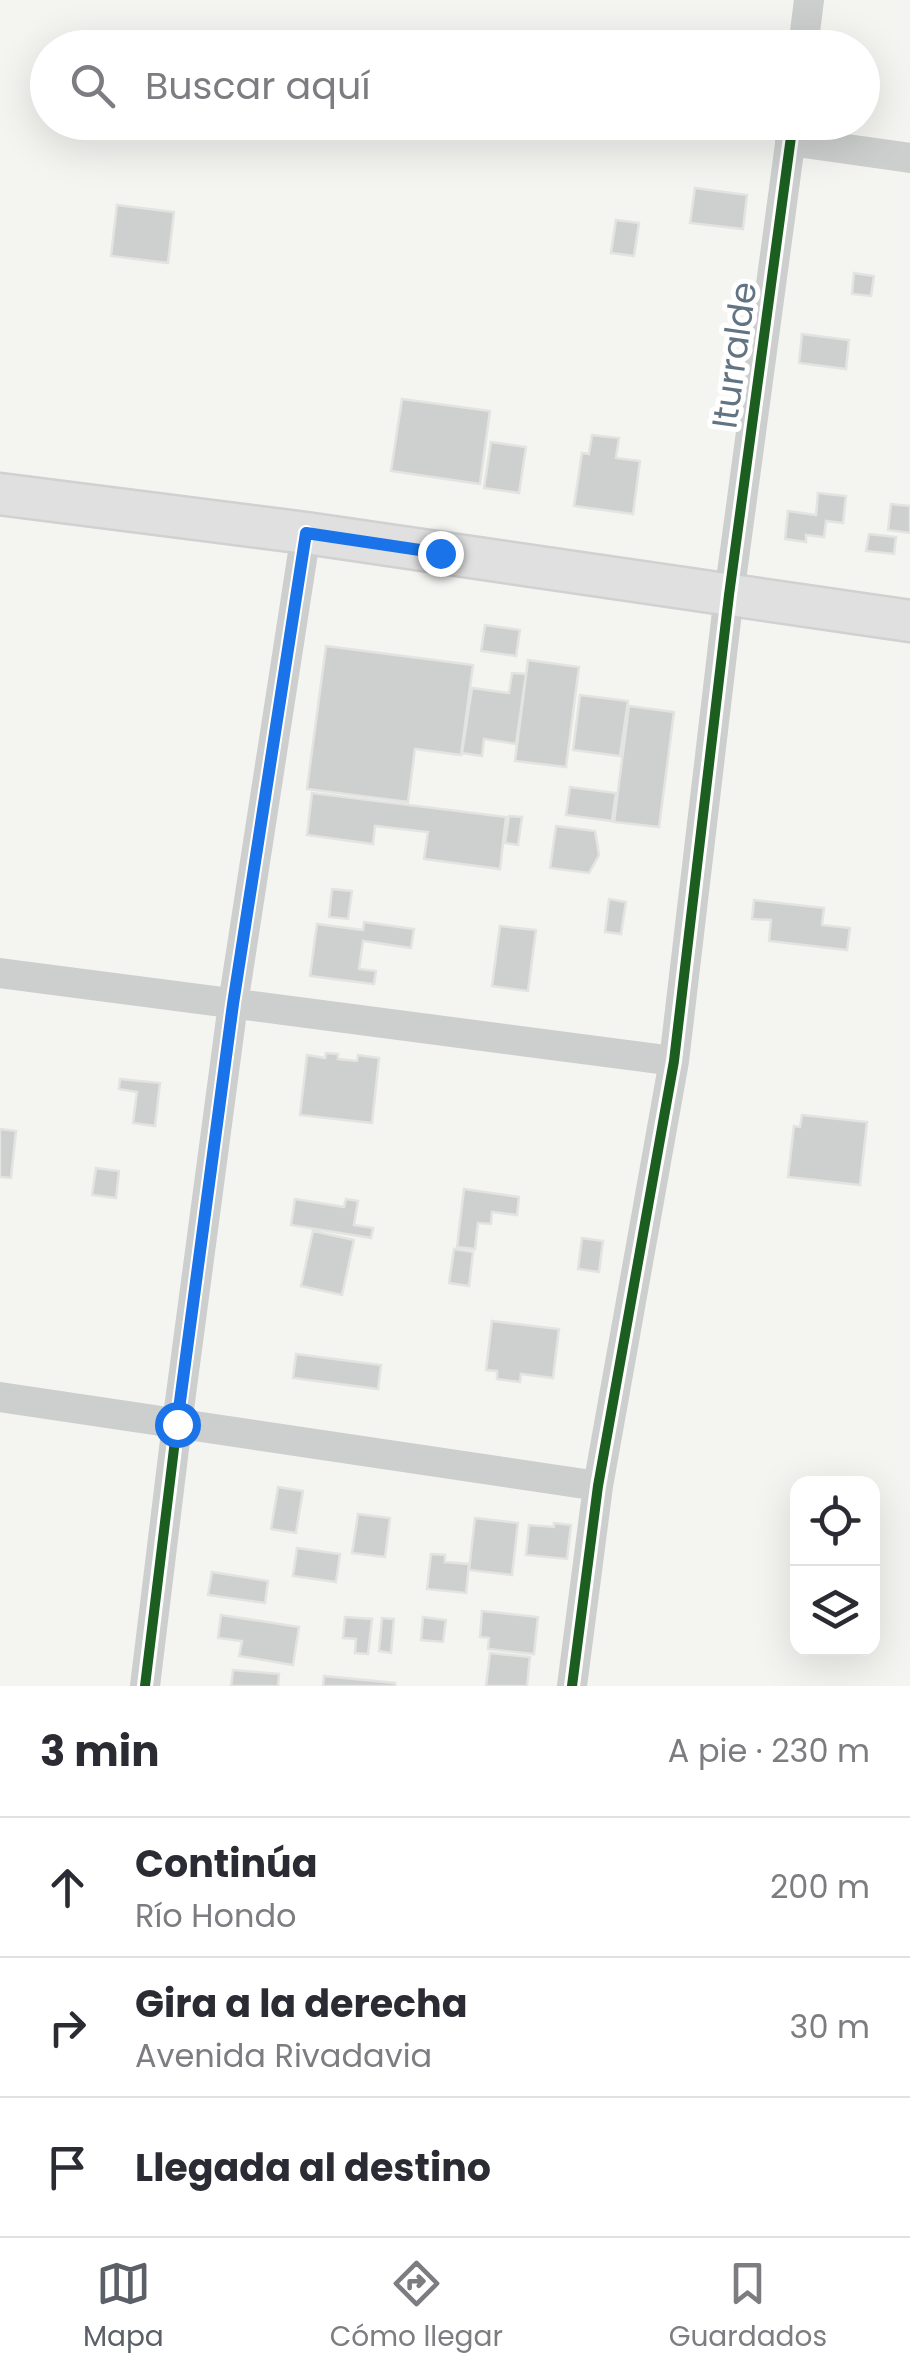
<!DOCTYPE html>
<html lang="es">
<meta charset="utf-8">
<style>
:root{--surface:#fff;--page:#f2f2f3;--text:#2b2b33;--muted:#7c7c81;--line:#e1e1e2;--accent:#5b6068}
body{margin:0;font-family:Poppins,sans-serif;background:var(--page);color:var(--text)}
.controls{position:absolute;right:30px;bottom:30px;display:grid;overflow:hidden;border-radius:20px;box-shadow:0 10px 40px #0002}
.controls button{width:90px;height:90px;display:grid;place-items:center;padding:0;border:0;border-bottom:2px solid var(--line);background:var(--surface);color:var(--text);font:50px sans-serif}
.stop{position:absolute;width:30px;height:30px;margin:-22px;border:8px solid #1a73e8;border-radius:50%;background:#fff}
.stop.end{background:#1a73e8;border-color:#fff;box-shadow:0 2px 10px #0008}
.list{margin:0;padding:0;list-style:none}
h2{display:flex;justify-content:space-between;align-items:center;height:130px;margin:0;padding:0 40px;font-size:42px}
h2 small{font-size:32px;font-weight:400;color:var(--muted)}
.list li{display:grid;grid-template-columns:65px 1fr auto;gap:30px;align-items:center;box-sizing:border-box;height:140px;padding:0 40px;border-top:2px solid var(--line)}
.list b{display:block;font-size:38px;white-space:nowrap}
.list p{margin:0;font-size:32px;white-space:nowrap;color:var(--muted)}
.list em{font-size:32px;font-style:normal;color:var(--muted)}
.icon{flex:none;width:55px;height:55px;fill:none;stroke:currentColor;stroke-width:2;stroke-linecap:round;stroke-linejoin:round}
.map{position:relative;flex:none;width:910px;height:1686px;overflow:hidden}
.search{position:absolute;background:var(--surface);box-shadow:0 10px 40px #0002;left:30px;right:30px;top:30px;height:110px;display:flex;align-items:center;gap:25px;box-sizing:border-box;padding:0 35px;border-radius:55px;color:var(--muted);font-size:38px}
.sheet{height:550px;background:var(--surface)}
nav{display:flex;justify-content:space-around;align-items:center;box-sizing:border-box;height:140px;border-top:2px solid var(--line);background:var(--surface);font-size:28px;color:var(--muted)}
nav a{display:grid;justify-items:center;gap:5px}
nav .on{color:var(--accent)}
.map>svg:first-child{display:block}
.building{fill:#cecfcf;stroke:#e3e3e1;stroke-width:2.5}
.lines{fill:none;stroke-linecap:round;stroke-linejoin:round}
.major-casing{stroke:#d0d1d0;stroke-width:45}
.minor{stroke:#cdcece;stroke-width:30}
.major{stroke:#e0e0e1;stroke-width:40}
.cycleway-casing{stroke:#fff;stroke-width:16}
.cycleway{stroke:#1b5e20;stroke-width:10}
.route{stroke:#1a73e8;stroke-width:12}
.labels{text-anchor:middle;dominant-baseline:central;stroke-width:10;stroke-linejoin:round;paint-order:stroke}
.street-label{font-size:35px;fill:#627482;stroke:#fff}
</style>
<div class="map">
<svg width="910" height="1686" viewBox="0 0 910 1686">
<rect width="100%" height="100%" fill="#f4f4f1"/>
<!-- building -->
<path class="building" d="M 695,188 L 747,195 L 743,229 L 690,223 Z
M 117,205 L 174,212 L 168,263 L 111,256 Z
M 616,220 L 639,223 L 634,256 L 611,253 Z
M 854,273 L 874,276 L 871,296 L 852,294 Z
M 802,334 L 849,340 L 846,369 L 799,363 Z
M 402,399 L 490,411 L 480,484 L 391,471 Z
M 592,435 L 619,438 L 616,458 L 640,461 L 633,514 L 574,506 L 582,453 L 589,454 Z
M 491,442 L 526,447 L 519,493 L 484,488 Z
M 818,493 L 846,496 L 843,523 L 826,521 L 824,537 L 806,535 L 806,542 L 785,539 L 788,511 L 816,515 Z
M 891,504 L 910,506 L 910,533 L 888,530 Z
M 869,534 L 896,537 L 894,554 L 866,551 Z
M 485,625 L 520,630 L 516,656 L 481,651 Z
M 326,646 L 473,665 L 461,755 L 415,749 L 408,802 L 307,789 Z
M 528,660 L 579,667 L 566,767 L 515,761 Z
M 512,673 L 526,674 L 516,744 L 484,739 L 482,756 L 462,753 L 472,688 L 509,693 Z
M 580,695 L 628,701 L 620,756 L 573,750 Z
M 629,706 L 674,712 L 659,827 L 614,822 Z
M 570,787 L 616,793 L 612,821 L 566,815 Z
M 312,793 L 506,817 L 500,869 L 424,859 L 428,832 L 375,826 L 373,844 L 307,835 Z
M 509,816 L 522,817 L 518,845 L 505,843 Z
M 556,826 L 595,831 L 599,855 L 589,873 L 550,868 Z
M 332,889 L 352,891 L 348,919 L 329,917 Z
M 609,899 L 626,902 L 621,934 L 605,932 Z
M 754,900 L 824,908 L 822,925 L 850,928 L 847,950 L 769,941 L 771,920 L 752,919 Z
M 364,922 L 414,929 L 411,948 L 363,941 L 359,969 L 376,971 L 374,984 L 310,976 L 317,924 L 363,930 Z
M 500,926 L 536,930 L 528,991 L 492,986 Z
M 326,1053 L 338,1054 L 338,1059 L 357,1061 L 358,1055 L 379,1058 L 372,1123 L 300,1115 L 307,1055 L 325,1058 Z
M 120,1079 L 160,1083 L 155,1126 L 133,1123 L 137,1092 L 119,1089 Z
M 802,1115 L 867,1122 L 860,1185 L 788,1177 L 794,1126 L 800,1127 Z
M 0,1129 L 16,1131 L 11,1178 L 0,1177 Z
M 96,1168 L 119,1171 L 116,1198 L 92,1195 Z
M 464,1189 L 519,1197 L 517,1215 L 492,1212 L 491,1224 L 478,1223 L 475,1249 L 457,1247 Z
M 295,1199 L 344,1207 L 346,1199 L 358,1201 L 354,1225 L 373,1228 L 371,1238 L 291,1225 Z
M 313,1231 L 354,1240 L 342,1295 L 301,1286 Z
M 582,1238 L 603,1241 L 599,1272 L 578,1269 Z
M 454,1249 L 473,1252 L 469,1286 L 449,1283 Z
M 492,1321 L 559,1329 L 553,1378 L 521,1374 L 520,1382 L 497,1379 L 497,1371 L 486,1370 Z
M 296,1354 L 381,1365 L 378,1389 L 293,1378 Z
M 278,1487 L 303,1491 L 296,1533 L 271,1529 Z
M 358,1514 L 390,1518 L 385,1557 L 352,1553 Z
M 475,1518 L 518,1523 L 512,1575 L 469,1570 Z
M 554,1523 L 571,1525 L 567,1559 L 526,1555 L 529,1525 L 554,1527 Z
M 297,1548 L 340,1554 L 336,1582 L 293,1576 Z
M 431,1554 L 445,1555 L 445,1562 L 469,1564 L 466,1593 L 427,1589 Z
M 212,1572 L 268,1581 L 265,1603 L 208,1595 Z
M 482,1611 L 538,1617 L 534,1654 L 488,1649 L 489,1638 L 480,1637 Z
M 221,1615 L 299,1627 L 293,1665 L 239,1656 L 242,1641 L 218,1638 Z
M 345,1617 L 372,1619 L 368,1654 L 355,1653 L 356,1639 L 343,1638 Z
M 423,1617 L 446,1620 L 443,1642 L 421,1640 Z
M 382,1618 L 394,1619 L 391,1653 L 379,1651 Z
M 490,1653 L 530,1657 L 527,1686 L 486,1686 Z
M 233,1670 L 279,1674 L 278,1686 L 231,1686 Z
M 324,1676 L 395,1683 L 395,1686 L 323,1686 Z"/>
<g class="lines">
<defs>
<path id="major" d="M 0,494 L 306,533 L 910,621"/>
</defs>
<!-- major casing -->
<use href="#major" class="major-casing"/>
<!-- minor -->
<path class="minor" d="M 803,48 L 809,0
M 790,141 L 910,158
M 0,973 L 674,1061
M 0,1397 L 598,1486
M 145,1686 L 177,1424 L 233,1004 L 306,533
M 572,1686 L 598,1486 L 674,1061 L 729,595 L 793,122"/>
<!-- major -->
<use href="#major" class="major"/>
<defs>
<path id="cycleway" d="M 145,1686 L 177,1424 L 233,1004 L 306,533
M 572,1686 L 598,1486 L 674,1061 L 729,595 L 793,122"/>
</defs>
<!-- cycleway casing -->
<use href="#cycleway" class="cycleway-casing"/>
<!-- cycleway -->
<use href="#cycleway" class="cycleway"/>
</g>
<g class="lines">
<!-- route -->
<path class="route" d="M 177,1424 L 233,1004 L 306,533 L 440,553"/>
</g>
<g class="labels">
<!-- street labels -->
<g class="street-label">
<text transform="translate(734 355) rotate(-82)">Iturralde</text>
</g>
</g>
</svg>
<div class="controls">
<button><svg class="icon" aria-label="locate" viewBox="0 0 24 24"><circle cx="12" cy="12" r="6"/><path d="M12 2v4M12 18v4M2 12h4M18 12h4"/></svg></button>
<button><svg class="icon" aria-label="layers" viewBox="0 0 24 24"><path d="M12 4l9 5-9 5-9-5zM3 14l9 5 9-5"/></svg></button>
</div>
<div class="stop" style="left:177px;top:1424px"></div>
<div class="stop end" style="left:440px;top:553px"></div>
<div class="search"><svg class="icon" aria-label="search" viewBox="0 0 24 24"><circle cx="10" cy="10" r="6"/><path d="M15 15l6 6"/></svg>Buscar aquí</div>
</div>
<section class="sheet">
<h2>3 min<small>A pie · 230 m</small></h2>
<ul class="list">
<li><svg class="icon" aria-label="ahead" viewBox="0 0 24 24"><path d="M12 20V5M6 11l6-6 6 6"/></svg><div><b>Continúa</b><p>Río Hondo</p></div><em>200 m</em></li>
<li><svg class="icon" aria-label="right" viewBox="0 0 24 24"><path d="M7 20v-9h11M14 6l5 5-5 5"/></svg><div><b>Gira a la derecha</b><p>Avenida Rivadavia</p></div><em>30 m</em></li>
<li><svg class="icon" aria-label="arrive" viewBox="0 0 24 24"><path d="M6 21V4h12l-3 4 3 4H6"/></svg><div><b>Llegada al destino</b></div></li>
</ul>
</section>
<nav>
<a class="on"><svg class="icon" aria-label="map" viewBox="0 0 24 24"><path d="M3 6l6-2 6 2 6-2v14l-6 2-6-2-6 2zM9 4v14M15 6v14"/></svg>Mapa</a>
<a><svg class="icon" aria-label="directions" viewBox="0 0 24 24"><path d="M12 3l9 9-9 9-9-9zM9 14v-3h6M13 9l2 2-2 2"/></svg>Cómo llegar</a>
<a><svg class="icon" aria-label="saved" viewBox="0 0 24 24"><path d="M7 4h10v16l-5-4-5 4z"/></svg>Guardados</a>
</nav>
